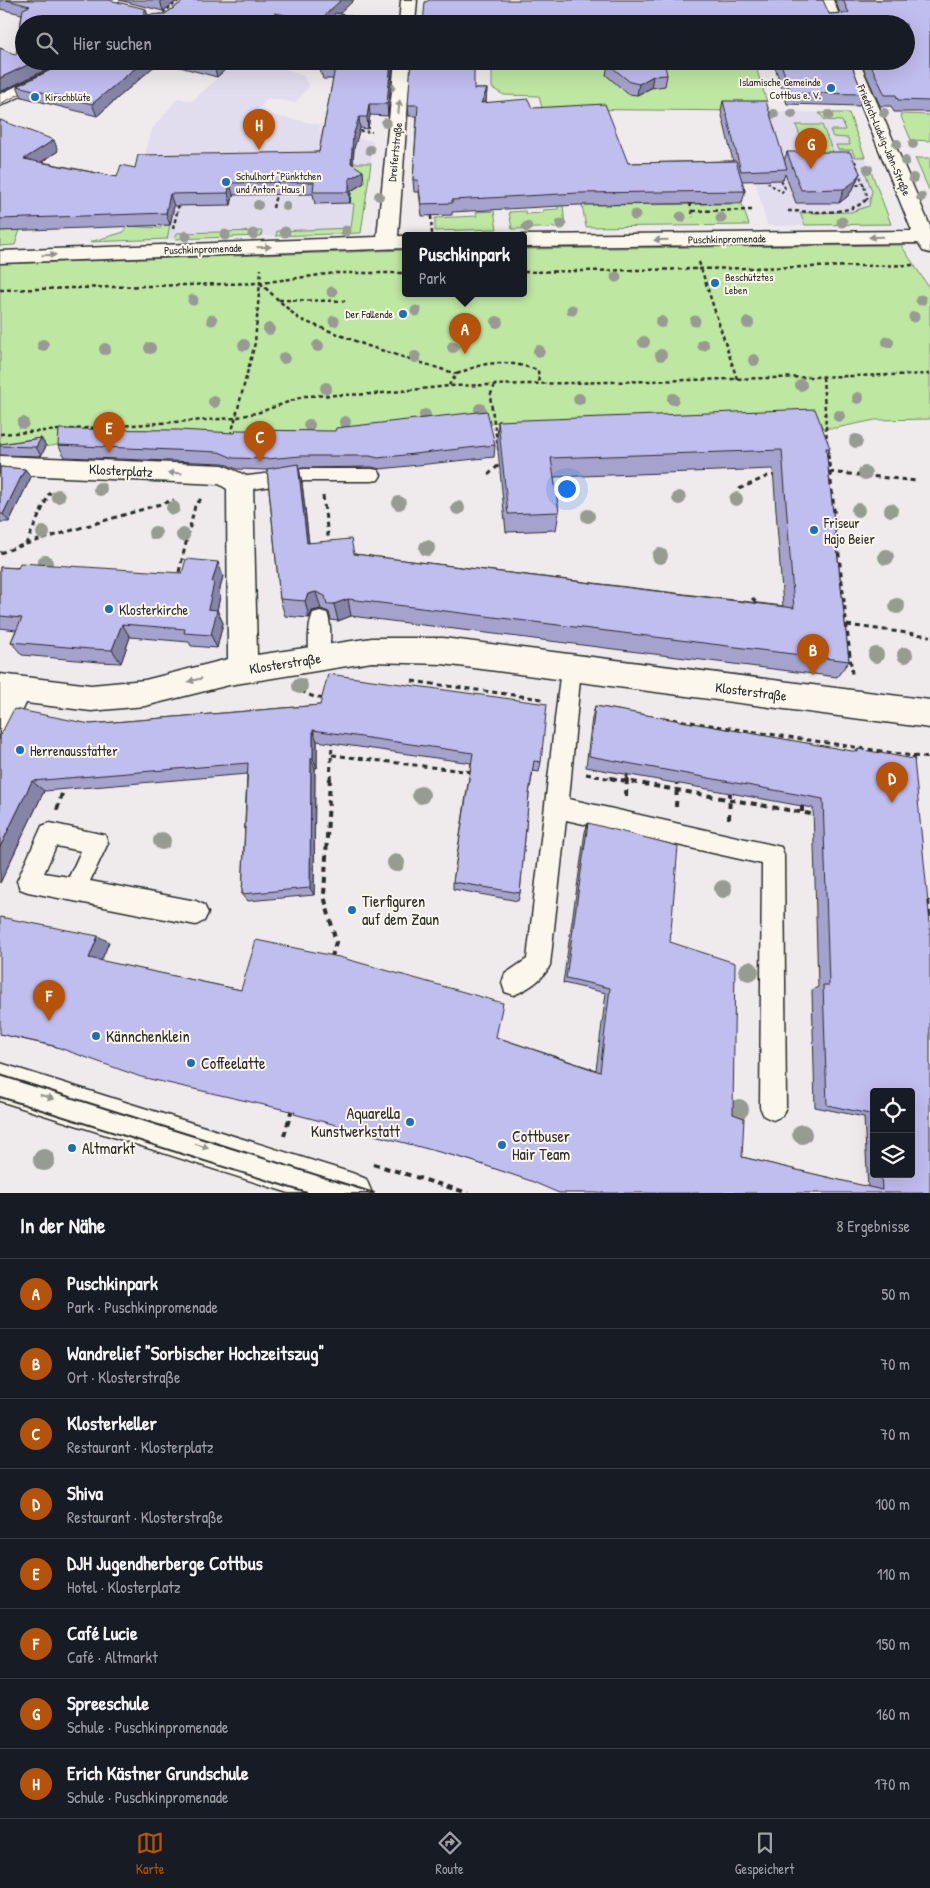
<!DOCTYPE html>
<html lang="de">
<meta charset="utf-8">
<style>
:root{--surface:#171b24;--page:#242831;--text:#f1f3f6;--muted:#9ea1a6;--line:#363941;--accent:#b45309}
body{margin:0;font-family:"Patrick Hand",sans-serif;background:var(--page);color:var(--text)}
.controls{position:absolute;right:15px;bottom:15px;display:grid;overflow:hidden;border-radius:5px;box-shadow:0 5px 20px #0002}
.controls button{width:45px;height:45px;display:grid;place-items:center;padding:0;border:0;border-bottom:1px solid var(--line);background:var(--surface);color:var(--text);font:25px sans-serif}
.you{position:absolute;left:566px;top:488px;width:18px;height:18px;margin:-12px;border:4px solid #fff;border-radius:50%;background:#1a73e8;box-shadow:0 0 0 8px #1a73e833}
.badge{display:grid;place-items:center;width:32px;height:32px;border-radius:50%;background:var(--accent);color:#fff;font-size:16px;font-weight:700}
.pin{position:absolute;translate:-50% -41px;filter:drop-shadow(0 1px 2px #0008)}
.pin::after{content:'';position:absolute;top:26px;width:18px;height:15px;background:inherit;clip-path:polygon(0 0,100% 0,50% 100%)}
.popup{position:absolute;left:402px;top:232px;width:125px;height:65px;box-sizing:border-box;display:grid;place-content:center;border-radius:5px;background:var(--surface);filter:drop-shadow(0 1px 4px #0005);font-size:16px;white-space:nowrap;color:var(--muted)}
.popup b{font-size:19px;color:var(--text)}
.popup::after{content:'';position:absolute;left:50%;top:100%;margin-left:-10px;border:10px solid transparent;border-top-color:var(--surface)}
.list{margin:0;padding:0;list-style:none}
h2{display:flex;justify-content:space-between;align-items:center;height:65px;margin:0;padding:0 20px;font-size:21px}
h2 small{font-size:16px;font-weight:400;color:var(--muted)}
.list li{display:grid;grid-template-columns:32px 1fr auto;gap:15px;align-items:center;box-sizing:border-box;height:70px;padding:0 20px;border-top:1px solid var(--line)}
.list b{display:block;font-size:19px;white-space:nowrap}
.list p{margin:0;font-size:16px;white-space:nowrap;color:var(--muted)}
.list em{font-size:16px;font-style:normal;color:var(--muted)}
.icon{flex:none;width:28px;height:28px;fill:none;stroke:currentColor;stroke-width:2;stroke-linecap:round;stroke-linejoin:round}
.map{position:relative;flex:none;width:930px;height:1193px;overflow:hidden}
.search{position:absolute;background:var(--surface);box-shadow:0 5px 20px #0002;left:15px;right:15px;top:15px;height:55px;display:flex;align-items:center;gap:12px;box-sizing:border-box;padding:0 18px;border-radius:28px;color:var(--muted);font-size:19px}
.sheet{height:625px;background:var(--surface)}
nav{display:flex;justify-content:space-around;align-items:center;box-sizing:border-box;height:70px;border-top:1px solid var(--line);background:var(--surface);font-size:14px;color:var(--muted)}
nav a{display:grid;justify-items:center;gap:2px}
nav .on{color:var(--accent)}
.map>svg:first-child{display:block}
.built{fill:#e1ddee}
.green{fill:#bee7a2;stroke:#748966}
.lines{fill:none;stroke-linecap:round;stroke-linejoin:round}
.lane-casing{stroke:#2b2b2b;stroke-width:3}
.street-casing{stroke:#2b2b2b;stroke-width:3}
.path-far3{stroke:#2b2b2b;stroke-width:2;stroke-dasharray:3 2.5;stroke-linecap:butt}
.path-far2{stroke:#2b2b2b;stroke-width:2.5;stroke-dasharray:4 3;stroke-linecap:butt}
.path-far1{stroke:#2b2b2b;stroke-width:3;stroke-dasharray:5 4;stroke-linecap:butt}
.path{stroke:#2b2b2b;stroke-width:4;stroke-dasharray:6 5;stroke-linecap:butt}
.lane{fill:#fbf7ec;fill-rule:evenodd}
.street{fill:#fbf7ec;fill-rule:evenodd}
.tram-far1{stroke:#2b2b2b;stroke-width:1}
.tram{stroke:#2b2b2b;stroke-width:2}
.tree{fill:#989b93}
.wall{fill:#a5a3ce;stroke:#2b2b2b;fill-rule:evenodd}
.shaded-wall{fill:#8684a7;stroke:#2b2b2b}
.building{fill:#c0bdef;stroke:#2b2b2b}
.oneway{fill:#93918c}
.poi-dot{fill:#1f6fb2;stroke:#fbf7ec;stroke-width:2}
.labels{text-anchor:middle;dominant-baseline:central;stroke-width:4;stroke-linejoin:round;paint-order:stroke}
.far-poi-label{font-size:11px;fill:#2b2b2b;stroke:#fbf7ec;text-anchor:start}
.far-street-label{font-size:11px;fill:#2b2b2b;stroke:#fbf7ec}
.street-label{font-size:14px;fill:#2b2b2b;stroke:#fbf7ec}
.poi-label{font-size:14px;fill:#2b2b2b;stroke:#fbf7ec;text-anchor:start}
.near-poi-label{font-size:16px;fill:#2b2b2b;stroke:#fbf7ec;text-anchor:start}
</style>
<div class="map">
<svg width="930" height="1193" viewBox="0 0 930 1193">
<rect width="100%" height="100%" fill="#efebed"/>
<filter id="ink" filterUnits="userSpaceOnUse"><feTurbulence type="fractalNoise" baseFrequency=".02" numOctaves="2"/><feDisplacementMap in="SourceGraphic" scale="10" xChannelSelector="R" yChannelSelector="G"/><feConvolveMatrix kernelMatrix="1 2 1 2 8 2 1 2 1" color-interpolation-filters="sRGB"/></filter>
<g filter="url(#ink)">
<!-- built -->
<path class="built" d="M 237,61 L 264,61 L 304,76 L 309,87 L 295,103 L 268,98 L 256,112 L 322,125 L 319,131 L 374,141 L 361,233 L 122,241 L 152,129 L 178,98 L 192,101 Z
M 737,111 L 849,113 L 892,225 L 767,226 Z"/>
<!-- green -->
<path class="green" d="M 492,61 L 754,61 L 767,102 L 744,102 L 746,111 L 545,109 L 542,108 L 539,96 L 504,95 L 492,88 Z
M 819,113 L 849,113 L 865,157 L 855,157 L 852,150 L 838,150 L 836,145 L 850,145 L 848,138 L 833,137 L 830,130 L 845,130 L 842,121 L 825,120 Z
M 900,114 L 930,115 L 930,141 L 911,140 Z
M 796,125 L 822,125 L 835,157 L 808,157 Z
M 915,158 L 930,158 L 930,192 Z
M 559,160 L 565,227 L 512,229 L 509,212 L 525,211 L 526,214 L 543,213 L 543,210 L 558,209 L 555,161 Z
M 353,163 L 371,163 L 361,233 L 276,236 L 277,231 L 351,228 L 354,204 L 350,203 Z
M 863,166 L 869,166 L 891,224 L 805,225 L 800,213 L 851,212 L 869,206 L 872,191 Z
M 742,204 L 749,225 L 586,227 L 582,205 Z
M 494,211 L 497,229 L 435,231 L 435,218 L 477,216 L 476,212 Z
M 161,225 L 170,225 L 167,239 L 90,242 L 124,232 L 126,226 L 161,228 Z
M 20,230 L 15,245 L 0,246 L 0,231 Z
M 262,231 L 261,236 L 175,239 L 177,233 Z
M 901,245 L 930,289 L 930,419 L 875,420 L 836,428 L 819,428 L 500,422 L 369,436 L 82,441 L 0,454 L 0,264 L 406,250 L 406,293 L 524,293 L 524,249 Z"/>
<g class="lines">
<defs>
<path id="lane" d="M 304,469 L 372,469 L 378,470 L 381,475 L 378,480 L 372,481 L 304,481 L 240,491 L 234,489 L 231,484 L 234,479 L 240,477 Z
M 320,611 L 327,613 C 332,625 331,651 326,663 L 319,666 L 312,663 C 307,651 308,625 313,613 Z
M 571,659 L 578,662 L 581,668 L 569,799 L 781,847 L 784,855 L 786,1107 L 782,1116 L 773,1120 L 764,1116 L 760,1107 L 762,864 L 566,820 L 550,965 C 544,979 528,989 514,995 L 505,992 L 502,983 L 505,974 L 527,959 L 561,668 L 564,662 Z
M 50,823 L 105,835 L 108,843 L 90,881 L 196,901 L 204,905 L 208,913 L 204,921 L 196,925 L 28,892 L 20,889 L 17,881 L 42,826 ZM 56,846 L 81,851 L 69,877 L 44,873 Z"/>
<path id="street" d="M 401,0 L 417,0 L 415,24 L 399,24 Z
M 817,0 L 833,0 L 843,24 L 827,24 Z
M 69,61 L 90,61 L 88,64 L 0,106 L 0,94 Z
M 395,61 L 411,61 L 398,236 L 406,236 L 406,248 L 0,263 L 0,251 L 377,237 Z
M 843,61 L 859,61 L 930,226 L 930,253 L 923,251 L 918,243 L 524,247 L 522,235 L 524,235 L 912,231 Z
M 0,456 L 223,465 L 249,477 L 253,484 L 257,655 L 372,638 L 443,638 L 930,700 L 930,728 L 443,664 L 372,662 L 229,685 L 145,706 L 91,711 L 26,703 L 11,735 L 0,739 L 0,674 L 91,685 L 145,680 L 228,659 L 227,489 L 219,484 L 0,474 Z
M 0,1063 L 352,1173 L 366,1179 L 372,1193 L 289,1193 L 0,1101 Z"/>
</defs>
<!-- lane casing -->
<use href="#lane" class="lane-casing"/>
<!-- street casing -->
<use href="#street" class="street-casing"/>
<!-- path-far3 -->
<path class="path-far3" d="M 159,16 L 180,0
M 360,131 L 372,132
M 855,161 L 868,198 L 866,200
M 766,177 L 768,183 L 782,192 L 785,188 L 781,180
M 851,185 L 865,185
M 275,200 L 276,194"/>
<!-- path-far2 -->
<path class="path-far2" d="M 690,203 L 693,217
M 273,208 L 275,199
M 692,211 L 753,210
M 788,211 C 811,211 849,217 867,199
M 431,216 L 432,234
M 173,229 L 179,204
M 699,262 L 737,379
M 524,272 L 916,265
M 260,283 L 299,319 L 368,346 L 457,374 L 449,385
M 0,290 L 260,283 L 335,273 L 406,273
M 279,300 L 345,301
M 457,374 C 488,360 506,360 538,370 L 539,383
M 823,377 L 827,443
M 495,385 L 490,396 L 499,454
M 0,434 L 234,418 L 260,412 L 305,396 L 374,394 L 449,386 L 930,374
M 231,435 L 255,343 L 261,269
M 828,449 L 829,455"/>
<!-- path-far1 -->
<path class="path-far1" d="M 828,454 L 852,674
M 829,472 L 918,481
M 488,475 L 500,464 L 500,461
M 739,489 L 768,476 L 778,475
M 323,496 L 329,544
M 26,544 L 174,500
M 0,553 L 26,544 L 50,492
M 179,572 L 195,506 L 201,499
M 752,598 L 759,605
M 847,625 L 930,636
M 412,681 L 542,699
M 301,691 L 314,697 L 326,699
M 664,718 L 913,756 L 914,762
M 332,755 L 472,772
M 913,756 L 930,758
M 586,774 L 617,780
M 330,780 L 332,743
M 627,780 L 627,774"/>
<!-- path -->
<path class="path" d="M 330,778 L 324,896 L 336,942 L 331,960
M 610,778 L 816,815
M 626,796 L 627,778
M 802,806 L 802,812
M 676,807 L 677,783
M 57,810 L 64,787
M 729,819 L 730,793
M 928,900 L 930,922
M 284,1136 L 292,1109
M 373,1164 L 468,1193"/>
<!-- lane -->
<use href="#lane" class="lane"/>
<!-- street -->
<use href="#street" class="street"/>
<!-- tram-far1 -->
<path class="tram-far1" d="M 0,104 L 34,87"/>
<!-- tram -->
<path class="tram" d="M 0,1075 L 374,1193
M 0,1097 L 307,1193"/>
</g>
<!-- trees -->
<g class="tree">
<circle cx="391" cy="87" r="4.5"/>
<circle cx="884" cy="113" r="5"/>
<circle cx="774" cy="114" r="5"/>
<circle cx="792" cy="114" r="5"/>
<circle cx="829" cy="115" r="5"/>
<circle cx="386" cy="123" r="5"/>
<circle cx="897" cy="144" r="5"/>
<circle cx="913" cy="144" r="5"/>
<circle cx="370" cy="150" r="5"/>
<circle cx="905" cy="161" r="5"/>
<circle cx="868" cy="169" r="5"/>
<circle cx="913" cy="178" r="5"/>
<circle cx="379" cy="196" r="5"/>
<circle cx="921" cy="197" r="5"/>
<circle cx="258" cy="205" r="5"/>
<circle cx="286" cy="206" r="5"/>
<circle cx="635" cy="215" r="5.5"/>
<circle cx="681" cy="217" r="5.5"/>
<circle cx="721" cy="218" r="5.5"/>
<circle cx="842" cy="222" r="5.5"/>
<circle cx="561" cy="224" r="5.5"/>
<circle cx="527" cy="227" r="5.5"/>
<circle cx="346" cy="231" r="5.5"/>
<circle cx="285" cy="232" r="5.5"/>
<circle cx="253" cy="234" r="5.5"/>
<circle cx="225" cy="235" r="5.5"/>
<circle cx="186" cy="236" r="5.5"/>
<circle cx="616" cy="277" r="5.5"/>
<circle cx="332" cy="292" r="5.5"/>
<circle cx="193" cy="300" r="5.5"/>
<circle cx="921" cy="300" r="5.5"/>
<circle cx="572" cy="310" r="5.5"/>
<circle cx="416" cy="311" r="5.5"/>
<circle cx="914" cy="317" r="5.5"/>
<circle cx="212" cy="320" r="5.5"/>
<circle cx="334" cy="321" r="5.5"/>
<circle cx="695" cy="321" r="5.5"/>
<circle cx="497" cy="322" r="6"/>
<circle cx="661" cy="322" r="6"/>
<circle cx="748" cy="323" r="6"/>
<circle cx="269" cy="329" r="6"/>
<circle cx="644" cy="342" r="6"/>
<circle cx="888" cy="342" r="6"/>
<circle cx="43" cy="345" r="6"/>
<circle cx="244" cy="345" r="6"/>
<circle cx="703" cy="345" r="6"/>
<circle cx="318" cy="346" r="6"/>
<circle cx="453" cy="347" r="6"/>
<circle cx="150" cy="348" r="6"/>
<circle cx="105" cy="349" r="6"/>
<circle cx="539" cy="351" r="6"/>
<circle cx="661" cy="355" r="6"/>
<circle cx="415" cy="357" r="6"/>
<circle cx="284" cy="358" r="6"/>
<circle cx="754" cy="360" r="6"/>
<circle cx="801" cy="385" r="6"/>
<circle cx="326" cy="388" r="6"/>
<circle cx="858" cy="398" r="6"/>
<circle cx="579" cy="399" r="6"/>
<circle cx="673" cy="399" r="6"/>
<circle cx="214" cy="402" r="6"/>
<circle cx="480" cy="409" r="6"/>
<circle cx="425" cy="415" r="6"/>
<circle cx="839" cy="416" r="6"/>
<circle cx="345" cy="422" r="6"/>
<circle cx="23" cy="423" r="6"/>
<circle cx="309" cy="425" r="6"/>
<circle cx="856" cy="441" r="7"/>
<circle cx="865" cy="473" r="7"/>
<circle cx="100" cy="489" r="7"/>
<circle cx="58" cy="496" r="7"/>
<circle cx="679" cy="498" r="7"/>
<circle cx="736" cy="499" r="7"/>
<circle cx="399" cy="503" r="7"/>
<circle cx="173" cy="508" r="7"/>
<circle cx="458" cy="508" r="7"/>
<circle cx="858" cy="510" r="7"/>
<circle cx="891" cy="510" r="7"/>
<circle cx="588" cy="516" r="7"/>
<circle cx="43" cy="533" r="7"/>
<circle cx="155" cy="533" r="7"/>
<circle cx="183" cy="535" r="7"/>
<circle cx="427" cy="548" r="8"/>
<circle cx="660" cy="556" r="8"/>
<circle cx="886" cy="557" r="8"/>
<circle cx="45" cy="563" r="8"/>
<circle cx="897" cy="606" r="8"/>
<circle cx="876" cy="655" r="8"/>
<circle cx="905" cy="655" r="8"/>
<circle cx="300" cy="686" r="8"/>
<circle cx="421" cy="795" r="9"/>
<circle cx="162" cy="841" r="9"/>
<circle cx="396" cy="863" r="9"/>
<circle cx="723" cy="889" r="9"/>
<circle cx="749" cy="971" r="10"/>
<circle cx="739" cy="1109" r="10"/>
<circle cx="802" cy="1134" r="10"/>
<circle cx="44" cy="1160" r="11"/>
</g>
<!-- wall -->
<path class="wall" d="M 0,0 L 109,0 L 148,15 L 165,14 L 185,0 L 339,14 L 390,24 L 24,24 L 24,61 L 64,61 L 0,92 L 0,48 L 16,55 L 22,14 L 0,9 Z
M 119,0 L 179,0 L 163,11 Z
M 835,0 L 930,0 L 930,112 L 894,112 L 891,106 L 880,106 L 860,61 L 906,61 L 829,14 L 840,13 Z
M 70,61 L 235,61 L 217,77 L 169,64 L 169,63 L 166,65 L 158,63 L 97,116 L 22,97 L 17,86 Z
M 393,61 L 388,116 L 370,115 L 368,129 L 360,128 L 354,148 L 353,165 L 364,183 L 351,191 L 350,203 L 315,204 L 313,194 L 233,195 L 231,205 L 174,206 L 170,225 L 0,231 L 0,120 L 58,151 L 42,162 L 117,177 L 135,168 L 319,152 L 333,79 L 323,79 L 322,75 L 321,75 L 320,64 Z
M 773,61 L 850,61 L 863,94 L 859,106 L 787,104 Z
M 608,64 L 667,75 L 665,86 L 651,88 L 637,95 L 628,94 L 606,75 Z
M 474,89 L 487,89 L 486,100 L 486,103 L 532,108 L 628,163 L 733,161 L 721,111 L 723,101 L 784,161 L 787,152 L 860,173 L 854,187 L 848,196 L 839,203 L 796,203 L 785,174 L 783,180 L 742,181 L 745,191 L 742,203 L 578,205 L 452,212 L 452,215 L 422,216 L 419,192 L 414,192 L 413,180 L 417,116 L 409,116 L 408,105 Z
M 498,421 L 830,448 L 827,455 L 849,661 L 837,677 L 351,616 L 338,621 L 331,620 L 329,612 L 321,609 L 312,611 L 309,618 L 285,616 L 280,599 L 267,470 L 237,469 L 223,463 L 65,457 L 58,445 L 495,445 L 494,457 L 380,469 L 372,467 L 299,468 L 302,483 L 309,543 L 354,554 L 783,606 L 773,469 L 554,477 L 559,512 L 556,530 L 506,532 L 497,440 Z
M 41,438 L 46,446 L 41,456 L 0,455 L 0,444 Z
M 0,467 L 25,469 L 31,477 L 9,522 L 0,522 Z
M 0,567 L 223,576 L 219,593 L 220,596 L 217,610 L 223,623 L 217,648 L 191,646 L 189,642 L 130,637 L 121,663 L 99,662 L 22,655 L 11,642 L 16,630 L 0,628 Z
M 320,705 L 541,762 L 539,772 L 533,771 L 529,794 L 520,893 L 518,901 L 453,889 L 453,882 L 471,763 L 317,741 L 317,768 L 315,768 L 314,895 L 248,901 L 242,894 L 247,774 L 44,791 L 0,883 L 0,736 L 90,724 Z
M 595,706 L 855,752 L 858,749 L 930,1193 L 530,1180 L 466,1159 L 57,1047 L 0,1034 L 109,942 L 101,961 L 241,990 L 496,1037 L 596,1070 L 606,993 L 563,983 L 585,832 L 588,823 L 670,942 L 733,1114 L 742,1157 L 868,1187 L 864,1117 L 815,1107 L 812,990 L 818,987 L 813,808 L 586,767 L 592,718 ZM 874,1092 L 911,1174 L 874,1174 Z"/>
<!-- shaded-wall -->
<path class="shaded-wall" d="M 160,0 L 179,0 L 163,11 Z
M 341,0 L 354,0 L 329,24 L 313,24 L 313,20 Z
M 146,9 L 149,20 L 143,13 Z
M 275,13 L 277,24 L 264,24 Z
M 36,61 L 64,61 L 0,92 L 0,78 Z
M 144,61 L 158,61 L 158,63 L 97,116 L 92,104 Z
M 165,61 L 168,61 L 169,63 L 166,65 Z
M 219,61 L 235,61 L 217,77 L 214,65 Z
M 391,61 L 393,61 L 388,116 L 387,104 Z
M 653,76 L 651,88 L 637,95 L 639,84 Z
M 487,89 L 486,100 L 481,114 L 481,103 Z
M 369,104 L 370,115 L 368,129 L 367,117 Z
M 359,117 L 360,128 L 354,148 L 352,175 L 351,163 L 353,136 Z
M 54,140 L 58,151 L 29,170 L 24,159 Z
M 363,171 L 364,183 L 351,191 L 350,203 L 349,192 L 349,179 Z
M 860,173 L 854,187 L 848,196 L 839,203 L 844,189 Z
M 230,183 L 233,195 L 231,205 L 228,193 Z
M 170,194 L 174,206 L 170,225 L 166,213 Z
M 41,438 L 46,446 L 41,456 L 36,447 Z
M 298,464 L 302,483 L 311,561 L 307,543 Z
M 25,469 L 31,477 L 9,522 L 3,514 Z
M 218,562 L 223,576 L 219,593 L 220,596 L 217,611 L 217,610 L 223,623 L 217,648 L 211,635 L 208,609 L 212,582 Z
M 316,592 L 321,609 L 312,611 L 309,618 L 305,601 L 308,594 Z
M 348,599 L 351,616 L 338,621 L 334,604 Z
M 122,624 L 130,637 L 121,663 L 112,650 Z
M 313,730 L 317,741 L 317,768 L 313,758 Z
M 311,758 L 315,768 L 314,895 L 310,888 Z
M 32,781 L 44,791 L 0,883 L 0,847 Z
M 98,936 L 109,942 L 100,964 L 89,958 Z"/>
<!-- building -->
<path class="building" d="M 6,0 L 109,0 L 146,9 L 143,13 L 145,15 L 165,14 L 185,0 L 341,0 L 321,19 L 313,20 L 275,13 L 264,24 L 24,24 L 24,61 L 36,61 L 0,78 L 0,48 L 16,55 L 23,9 L 30,6 Z
M 430,0 L 823,0 L 829,14 L 849,13 L 843,0 L 930,0 L 930,101 L 898,100 L 896,95 L 885,95 L 869,61 L 906,61 L 906,24 L 423,24 L 425,2 Z
M 335,13 L 390,24 L 329,24 Z
M 70,61 L 144,61 L 92,104 L 17,86 Z
M 198,61 L 219,61 L 214,65 Z
M 320,61 L 391,61 L 387,104 L 369,104 L 367,117 L 359,117 L 353,136 L 351,163 L 363,171 L 349,179 L 349,192 L 313,192 L 314,182 L 230,183 L 228,193 L 170,194 L 166,213 L 0,219 L 0,120 L 54,140 L 24,159 L 117,177 L 121,165 L 135,168 L 138,155 L 319,152 L 335,68 L 321,68 L 322,64 L 320,64 Z
M 411,61 L 474,61 L 474,89 L 487,89 L 481,103 L 528,99 L 532,108 L 605,104 L 628,163 L 736,161 L 745,191 L 579,193 L 452,200 L 452,203 L 421,204 L 418,180 L 413,180 L 418,105 L 408,105 Z
M 610,61 L 664,61 L 667,75 L 653,76 L 639,84 L 630,82 L 608,64 Z
M 780,61 L 850,61 L 863,94 L 791,93 Z
M 723,101 L 766,101 L 787,169 L 741,171 Z
M 787,152 L 850,152 L 860,173 L 854,182 L 844,189 L 801,190 Z
M 815,409 L 830,448 L 826,448 L 849,661 L 348,599 L 334,604 L 327,604 L 325,596 L 316,592 L 308,594 L 305,601 L 280,599 L 267,469 L 298,464 L 307,543 L 351,539 L 354,554 L 794,608 L 782,450 L 551,458 L 559,512 L 508,514 L 498,421 Z
M 487,411 L 495,445 L 378,458 L 370,456 L 301,456 L 267,459 L 233,458 L 219,452 L 58,445 L 59,429 L 179,430 L 235,433 L 236,430 L 335,431 L 336,428 Z
M 41,438 L 36,447 L 0,446 L 0,444 Z
M 0,467 L 25,469 L 3,514 L 0,514 Z
M 186,559 L 218,562 L 212,582 L 214,583 L 208,609 L 217,610 L 211,635 L 184,633 L 185,629 L 122,624 L 112,650 L 90,649 L 11,642 L 22,618 L 0,616 L 0,567 L 18,568 L 20,563 L 182,573 Z
M 328,674 L 547,704 L 541,762 L 534,761 L 529,794 L 520,893 L 453,882 L 473,753 L 313,730 L 313,758 L 311,758 L 310,888 L 242,894 L 248,763 L 32,781 L 0,847 L 0,736 L 14,709 L 90,724 L 320,705 Z
M 595,706 L 858,752 L 858,749 L 914,759 L 930,923 L 930,1193 L 559,1193 L 531,1181 L 466,1159 L 294,1114 L 295,1112 L 141,1077 L 54,1046 L 0,1034 L 0,917 L 98,936 L 89,958 L 241,990 L 256,940 L 339,957 L 503,1003 L 496,1037 L 600,1072 L 610,988 L 566,978 L 588,823 L 678,846 L 670,942 L 735,963 L 733,1114 L 744,1118 L 742,1157 L 882,1190 L 881,1174 L 911,1174 L 911,1092 L 874,1092 L 874,1115 L 827,1105 L 823,985 L 829,985 L 823,799 L 589,756 Z"/>
<!-- one-way arrows -->
<defs><path id="oneway-solid" d="M-6-.8H1V-3.2L6.5 0L1 3.2V.8H-6Z" transform="scale(1.25)"/></defs>
<g class="oneway">
<use href="#oneway-solid" transform="translate(399 107) rotate(-84)"/>
<use href="#oneway-solid" transform="translate(876 237) rotate(179)"/>
<use href="#oneway-solid" transform="translate(661 240) rotate(179)"/>
<use href="#oneway-solid" transform="translate(264 247) rotate(-2)"/>
<use href="#oneway-solid" transform="translate(49 255) rotate(-2)"/>
<use href="#oneway-solid" transform="translate(175 473) rotate(-177)"/>
<use href="#oneway-solid" transform="translate(195 680) rotate(166)"/>
<use href="#oneway-solid" transform="translate(47 1097) rotate(17)"/>
<use href="#oneway-solid" transform="translate(202 1146) rotate(17)"/>
</g>
</g>
<!-- markers -->
<g class="poi-dot">
<circle cx="831" cy="88" r="5"/>
<circle cx="35" cy="97" r="5"/>
<circle cx="226" cy="182" r="5"/>
<circle cx="715" cy="283" r="5"/>
<circle cx="403" cy="314" r="5"/>
<circle cx="814" cy="530" r="5"/>
<circle cx="109" cy="609" r="5"/>
<circle cx="20" cy="750" r="5"/>
<circle cx="352" cy="910" r="5"/>
<circle cx="96" cy="1036" r="5"/>
<circle cx="191" cy="1063" r="5"/>
<circle cx="410" cy="1122" r="5"/>
<circle cx="502" cy="1145" r="5"/>
<circle cx="72" cy="1148" r="5"/>
</g>
<g class="labels">
<!-- far-poi labels -->
<g class="far-poi-label">
<text x="821" y="82" text-anchor="end">Islamische Gemeinde<tspan x="821" dy="13">Cottbus e. V.</tspan></text>
<text x="45" y="97">Kirschblüte</text>
<text x="236" y="176">Schulhort "Pünktchen<tspan x="236" dy="13">und Anton" Haus I</tspan></text>
<text x="725" y="277">Beschütztes<tspan x="725" dy="13">Leben</tspan></text>
<text x="393" y="314" text-anchor="end">Der Fallende</text>
</g>
<!-- far-street labels -->
<g class="far-street-label">
<text transform="translate(884 140) rotate(67)">Friedrich-Ludwig-Jahn-Straße</text>
<text transform="translate(395 152) rotate(-84)">Dreifertstraße</text>
<text transform="translate(727 239) rotate(-1)">Puschkinpromenade</text>
<text transform="translate(203 249) rotate(-2)">Puschkinpromenade</text>
</g>
<!-- street labels -->
<g class="street-label">
<text transform="translate(121 470) rotate(3)">Klosterplatz</text>
<text transform="translate(285 663) rotate(-9)">Klosterstraße</text>
<text transform="translate(751 691) rotate(7)">Klosterstraße</text>
</g>
<!-- poi labels -->
<g class="poi-label">
<text x="824" y="522">Friseur<tspan x="824" dy="16">Hajo Beier</tspan></text>
<text x="119" y="609">Klosterkirche</text>
<text x="30" y="750">Herrenausstatter</text>
</g>
<!-- near-poi labels -->
<g class="near-poi-label">
<text x="362" y="901">Tierfiguren<tspan x="362" dy="18">auf dem Zaun</tspan></text>
<text x="106" y="1036">Kännchenklein</text>
<text x="201" y="1063">Coffeelatte</text>
<text x="400" y="1113" text-anchor="end">Aquarella<tspan x="400" dy="18">Kunstwerkstatt</tspan></text>
<text x="512" y="1136">Cottbuser<tspan x="512" dy="18">Hair Team</tspan></text>
<text x="82" y="1148">Altmarkt</text>
</g>
</g>
</svg>
<div class="controls">
<button><svg class="icon" aria-label="locate" viewBox="0 0 24 24"><circle cx="12" cy="12" r="6"/><path d="M12 2v4M12 18v4M2 12h4M18 12h4"/></svg></button>
<button><svg class="icon" aria-label="layers" viewBox="0 0 24 24"><path d="M12 4l9 5-9 5-9-5zM3 14l9 5 9-5"/></svg></button>
</div>
<div class="you"></div>
<div class="pin badge" style="left:465px;top:354px">A</div>
<div class="popup"><b>Puschkinpark</b>Park</div>
<div class="pin badge" style="left:813px;top:675px">B</div>
<div class="pin badge" style="left:260px;top:462px">C</div>
<div class="pin badge" style="left:892px;top:803px">D</div>
<div class="pin badge" style="left:109px;top:453px">E</div>
<div class="pin badge" style="left:49px;top:1021px">F</div>
<div class="pin badge" style="left:811px;top:169px">G</div>
<div class="pin badge" style="left:259px;top:150px">H</div>
<div class="search"><svg class="icon" aria-label="search" viewBox="0 0 24 24"><circle cx="10" cy="10" r="6"/><path d="M15 15l6 6"/></svg>Hier suchen</div>
</div>
<section class="sheet">
<h2>In der Nähe<small>8 Ergebnisse</small></h2>
<ul class="list">
<li><span class="badge">A</span><div><b>Puschkinpark</b><p>Park · Puschkinpromenade</p></div><em>50 m</em></li>
<li><span class="badge">B</span><div><b>Wandrelief &quot;Sorbischer Hochzeitszug&quot;</b><p>Ort · Klosterstraße</p></div><em>70 m</em></li>
<li><span class="badge">C</span><div><b>Klosterkeller</b><p>Restaurant · Klosterplatz</p></div><em>70 m</em></li>
<li><span class="badge">D</span><div><b>Shiva</b><p>Restaurant · Klosterstraße</p></div><em>100 m</em></li>
<li><span class="badge">E</span><div><b>DJH Jugendherberge Cottbus</b><p>Hotel · Klosterplatz</p></div><em>110 m</em></li>
<li><span class="badge">F</span><div><b>Café Lucie</b><p>Café · Altmarkt</p></div><em>150 m</em></li>
<li><span class="badge">G</span><div><b>Spreeschule</b><p>Schule · Puschkinpromenade</p></div><em>160 m</em></li>
<li><span class="badge">H</span><div><b>Erich Kästner Grundschule</b><p>Schule · Puschkinpromenade</p></div><em>170 m</em></li>
</ul>
</section>
<nav>
<a class="on"><svg class="icon" aria-label="map" viewBox="0 0 24 24"><path d="M3 6l6-2 6 2 6-2v14l-6 2-6-2-6 2zM9 4v14M15 6v14"/></svg>Karte</a>
<a><svg class="icon" aria-label="directions" viewBox="0 0 24 24"><path d="M12 3l9 9-9 9-9-9zM9 14v-3h6M13 9l2 2-2 2"/></svg>Route</a>
<a><svg class="icon" aria-label="saved" viewBox="0 0 24 24"><path d="M7 4h10v16l-5-4-5 4z"/></svg>Gespeichert</a>
</nav>
